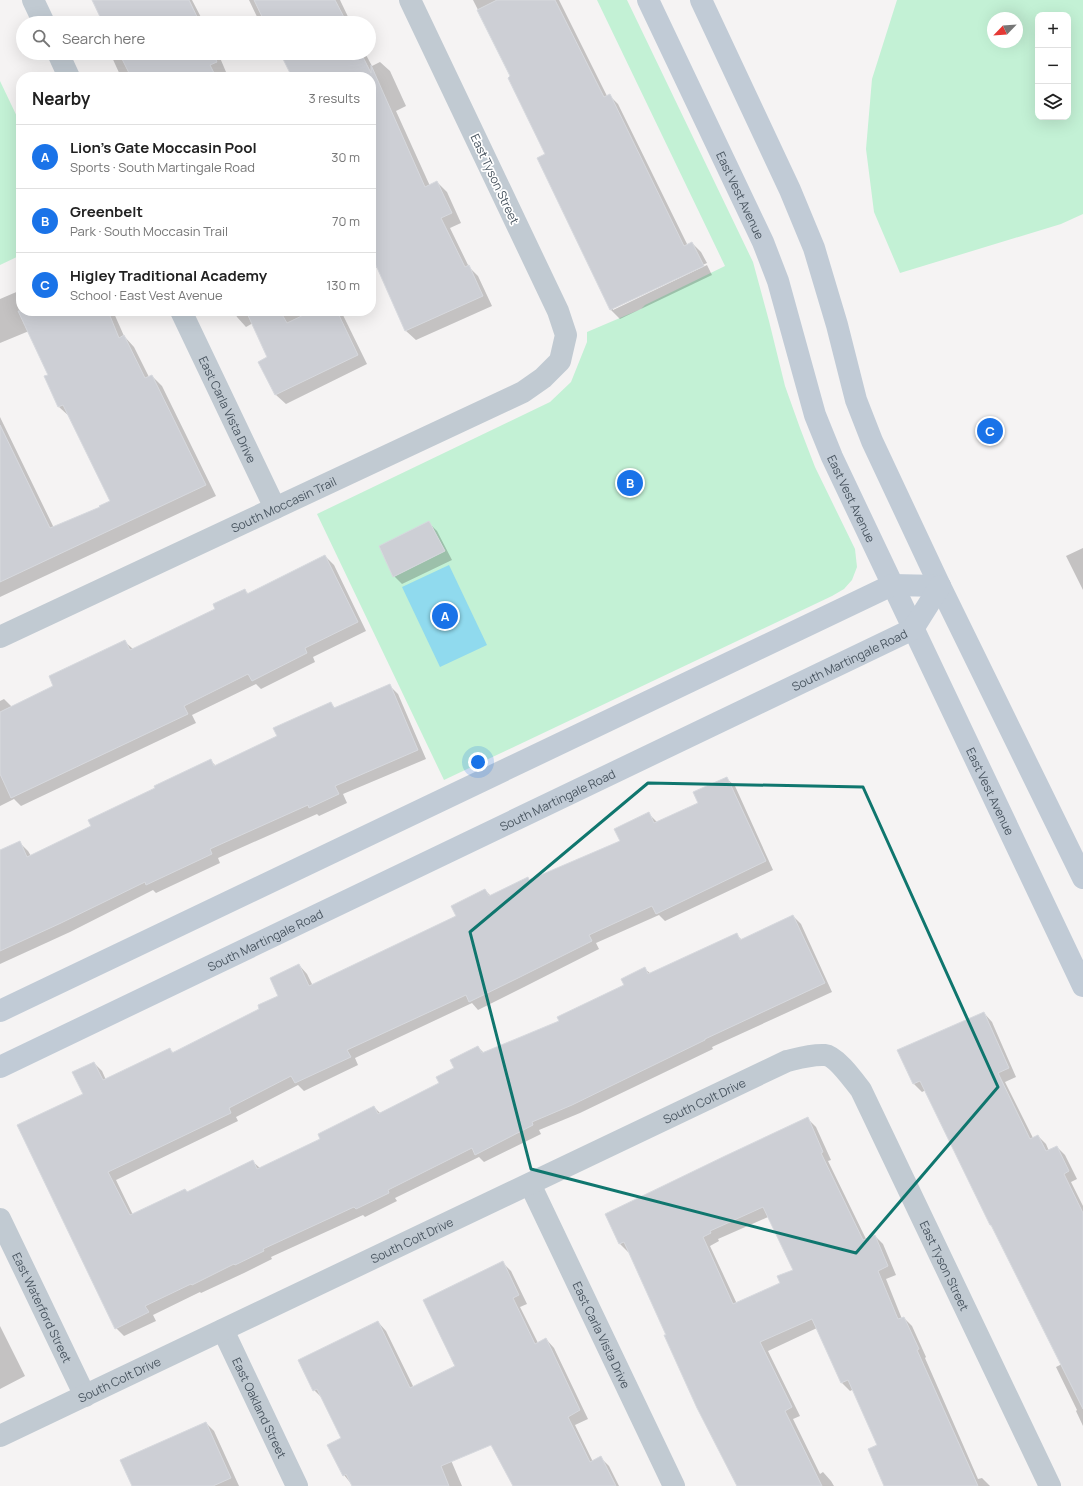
<!DOCTYPE html>
<meta charset="utf-8">
<style>
:root{--surface:#fff;--page:#f6f6f6;--text:#222;--muted:#767676;--line:#e0e0e0;--accent:#1a73e8}
body{margin:0;font-family:Manrope,sans-serif;background:var(--page);color:var(--text)}
.controls{position:absolute;right:12px;top:12px;display:grid;overflow:hidden;border-radius:8px;box-shadow:0 4px 16px #0002}
.controls button{width:36px;height:36px;display:grid;place-items:center;padding:0;border:0;border-bottom:1px solid var(--line);background:var(--surface);color:var(--text);font:20px sans-serif}
.compass{position:absolute;left:987px;top:12px;width:36px;height:36px;border-radius:50%;background:var(--surface);box-shadow:0 4px 16px #0002;rotate:245deg}
.you{position:absolute;left:478px;top:762px;width:14px;height:14px;margin:-10px;border:3px solid #fff;border-radius:50%;background:#1a73e8;box-shadow:0 0 0 6px #1a73e833}
.badge{display:grid;place-items:center;width:26px;height:26px;border-radius:50%;background:var(--accent);color:#fff;font-size:13px;font-weight:700}
.pin{position:absolute;translate:-50% -50%;border:2px solid #fff;box-shadow:0 1px 4px #0006}
.list{margin:0;padding:0;list-style:none}
h2{display:flex;justify-content:space-between;align-items:center;height:52px;margin:0;padding:0 16px;font-size:17px}
h2 small{font-size:13px;font-weight:400;color:var(--muted)}
.list li{display:grid;grid-template-columns:26px 1fr auto;gap:12px;align-items:center;box-sizing:border-box;height:64px;padding:0 16px;border-top:1px solid var(--line)}
.list b{display:block;font-size:15px;white-space:nowrap}
.list p{margin:0;font-size:13px;white-space:nowrap;color:var(--muted)}
.list em{font-size:13px;font-style:normal;color:var(--muted)}
.icon{flex:none;width:22px;height:22px;fill:none;stroke:currentColor;stroke-width:2;stroke-linecap:round;stroke-linejoin:round}
.map{position:relative;flex:none;width:1083px;height:1486px;overflow:hidden}
.search{position:absolute;background:var(--surface);box-shadow:0 4px 16px #0002;left:16px;top:16px;width:360px;height:44px;display:flex;align-items:center;gap:10px;box-sizing:border-box;padding:0 14px;border-radius:22px;color:var(--muted);font-size:15px}
.panel{position:absolute;background:var(--surface);box-shadow:0 4px 16px #0002;left:16px;top:72px;width:360px;height:244px;border-radius:16px}
.map>svg:first-child{display:block}
.green{fill:#c3f1d5;fill-rule:evenodd}
.water{fill:#90daee}
.shadow{fill:#0003;fill-rule:evenodd}
.building{fill:#cdcfd5;stroke:#d7d9de;fill-rule:evenodd}
.lines{fill:none;stroke-linecap:round;stroke-linejoin:round}
.street{stroke:#c1cad2;stroke-width:22}
.secondary{stroke:#c1cbd6;stroke-width:22}
.marked{fill:none;stroke:#0f766e;stroke-width:3;stroke-linejoin:round}
.labels{text-anchor:middle;dominant-baseline:central;stroke-width:3.5;stroke-linejoin:round;paint-order:stroke}
.street-label{font-size:12px;fill:#4a5661;stroke:#fff}
</style>
<div class="map">
<svg width="1083" height="1486" viewBox="0 0 1083 1486">
<rect width="100%" height="100%" fill="#f5f3f3"/>
<!-- green -->
<path class="green" d="M 597,0 L 627,0 L 753,262 L 769,321 L 785,386 L 800,428 L 815,467 L 855,549 L 857,567 L 852,580 L 844,589 L 832,596 L 444,780 L 317,514 L 550,402 L 571,382 L 587,342 L 587,332 L 641,309 L 645,305 L 725,266 Z
M 897,0 L 1083,0 L 1083,214 L 1061,224 L 900,273 L 874,212 L 866,149 L 872,79 ZM 1038,15 L 1068,15 L 1068,117 L 1038,117 ZM 993,18 L 1017,18 L 1017,42 L 993,42 Z
M 0,81 L 21,125 L 21,255 L 0,265 Z"/>
<!-- water -->
<path class="water" d="M 449,565 L 487,645 L 440,667 L 402,587 Z"/>
<!-- shadow -->
<path class="shadow" d="M 98,0 L 192,0 L 204,23 L 105,23 Z
M 249,0 L 340,0 L 351,23 L 260,23 Z
M 473,0 L 559,0 L 607,96 L 609,95 L 618,104 L 688,246 L 692,243 L 701,252 L 707,263 L 613,308 L 613,310 L 707,265 L 712,275 L 620,319 L 611,310 L 538,158 L 547,154 L 512,77 Z
M 110,53 L 218,53 L 226,72 L 219,75 L 220,77 L 121,77 Z
M 281,53 L 365,53 L 372,66 L 380,62 L 390,71 L 406,106 L 396,111 L 430,186 L 437,182 L 447,192 L 461,223 L 450,228 L 469,267 L 478,276 L 492,306 L 416,340 L 406,331 L 380,271 L 374,265 L 371,259 L 371,77 L 293,77 Z
M 21,290 L 21,311 L 113,311 L 124,336 L 134,347 L 149,377 L 152,376 L 162,386 L 216,496 L 0,597 L 0,417 L 54,528 L 101,508 L 111,502 L 70,417 L 59,407 L 45,377 L 49,375 L 29,331 L 0,343 L 0,299 Z
M 234,311 L 341,311 L 367,364 L 286,404 L 276,395 L 260,362 L 269,358 L 253,323 L 246,327 L 237,317 Z
M 429,523 L 437,531 L 452,560 L 402,584 L 394,576 Z
M 1083,548 L 1083,590 L 1066,556 Z
M 325,556 L 334,565 L 366,631 L 313,657 L 315,662 L 261,689 L 256,684 L 192,715 L 196,723 L 21,806 L 14,799 L 0,806 L 0,701 L 4,699 L 12,707 L 54,686 L 124,641 L 133,649 L 217,609 L 244,590 L 249,594 Z
M 389,685 L 398,694 L 426,759 L 343,794 L 347,803 L 319,816 L 317,814 L 218,858 L 220,863 L 156,893 L 153,890 L 70,932 L 0,964 L 0,851 L 19,842 L 28,851 L 31,856 L 92,826 L 211,761 L 216,766 L 278,736 L 331,704 L 336,709 Z
M 726,778 L 735,786 L 773,870 L 665,921 L 659,915 L 596,943 L 599,949 L 524,987 L 478,1010 L 472,1003 L 355,1058 L 358,1065 L 304,1091 L 298,1085 L 236,1117 L 238,1121 L 116,1180 L 133,1215 L 185,1190 L 188,1192 L 252,1161 L 260,1168 L 322,1140 L 374,1107 L 380,1113 L 441,1084 L 478,1047 L 484,1053 L 560,1022 L 625,985 L 645,969 L 651,974 L 736,934 L 742,940 L 793,916 L 801,924 L 832,992 L 712,1047 L 713,1049 L 580,1113 L 539,1130 L 541,1134 L 484,1162 L 479,1157 L 395,1198 L 397,1201 L 365,1217 L 363,1215 L 271,1257 L 272,1259 L 244,1273 L 201,1293 L 200,1292 L 153,1315 L 156,1321 L 124,1336 L 116,1328 L 84,1094 L 94,1063 L 102,1071 L 106,1080 L 169,1049 L 174,1053 L 261,1009 L 280,996 L 299,965 L 307,974 L 313,986 L 457,916 L 485,890 L 491,896 L 527,878 L 530,881 L 621,841 L 648,813 L 657,822 L 700,803 Z
M 984,1013 L 992,1022 L 1016,1077 L 1005,1082 L 1033,1138 L 1038,1136 L 1046,1144 L 1049,1151 L 1057,1147 L 1065,1155 L 1077,1179 L 1071,1182 L 1083,1206 L 1083,1426 L 1076,1411 L 1077,1410 L 1056,1367 L 1062,1364 L 926,1090 L 922,1092 L 913,1083 Z
M 808,1119 L 816,1127 L 831,1160 L 828,1161 L 866,1239 L 875,1236 L 883,1244 L 896,1275 L 886,1279 L 902,1319 L 904,1318 L 912,1326 L 926,1357 L 925,1358 L 978,1479 L 982,1478 L 990,1486 L 885,1486 L 879,1446 L 854,1389 L 850,1391 L 842,1383 L 817,1328 L 768,1351 L 800,1416 L 793,1419 L 820,1474 L 823,1472 L 831,1481 L 834,1486 L 739,1486 L 667,1335 L 630,1251 L 628,1252 L 620,1244 ZM 768,1217 L 794,1270 L 781,1284 L 737,1304 L 710,1246 L 719,1241 L 718,1239 Z
M 503,1263 L 511,1271 L 527,1304 L 520,1307 L 538,1343 L 546,1339 L 554,1348 L 588,1419 L 575,1425 L 593,1462 L 601,1458 L 609,1466 L 619,1486 L 514,1486 L 501,1463 L 424,1301 Z
M 378,1322 L 386,1331 L 414,1388 L 423,1395 L 462,1486 L 353,1486 L 344,1475 L 342,1439 L 322,1398 L 314,1390 Z
M 0,1326 L 25,1376 L 0,1389 Z
M 206,1423 L 214,1431 L 239,1486 L 133,1486 Z"/>
<!-- building -->
<path class="building" d="M 92,0 L 189,0 L 200,23 L 103,23 Z
M 254,0 L 335,0 L 347,23 L 265,23 Z
M 497,0 L 555,0 L 604,97 L 610,94 L 684,246 L 692,242 L 704,266 L 610,310 L 537,158 L 545,154 L 508,78 L 510,76 L 477,10 Z
M 119,53 L 213,53 L 217,62 L 210,65 L 216,77 L 131,77 Z
M 280,53 L 361,53 L 371,73 L 371,65 L 425,187 L 437,181 L 452,213 L 441,218 L 465,267 L 469,265 L 483,296 L 405,331 L 371,254 L 371,77 L 292,77 Z
M 18,311 L 108,311 L 119,338 L 124,335 L 145,378 L 152,375 L 206,485 L 0,582 L 0,425 L 50,528 L 100,507 L 99,506 L 110,501 L 63,405 L 58,407 L 44,376 L 48,375 Z
M 246,311 L 280,311 L 287,323 L 312,311 L 337,311 L 358,355 L 275,395 L 258,362 L 267,357 Z
M 429,521 L 445,551 L 393,577 L 379,546 Z
M 325,555 L 358,622 L 305,648 L 307,653 L 252,681 L 248,674 L 184,706 L 188,714 L 11,798 L 0,774 L 0,712 L 53,686 L 49,676 L 125,640 L 130,650 L 215,609 L 213,604 L 245,589 L 247,594 Z
M 390,684 L 418,750 L 335,786 L 339,794 L 309,808 L 308,805 L 210,849 L 212,854 L 146,885 L 145,882 L 61,923 L 0,951 L 0,850 L 20,841 L 27,857 L 91,826 L 88,820 L 155,788 L 154,786 L 211,759 L 214,766 L 277,736 L 273,728 L 331,702 L 334,708 Z
M 727,777 L 766,861 L 656,914 L 652,906 L 589,935 L 592,941 L 516,979 L 469,1002 L 466,995 L 347,1050 L 351,1057 L 295,1083 L 291,1076 L 229,1108 L 231,1113 L 108,1172 L 130,1215 L 185,1189 L 187,1192 L 253,1160 L 257,1169 L 320,1139 L 318,1134 L 374,1106 L 378,1114 L 439,1083 L 436,1077 L 454,1068 L 450,1060 L 478,1046 L 482,1053 L 559,1021 L 557,1017 L 624,985 L 621,979 L 645,967 L 648,974 L 737,933 L 740,940 L 793,915 L 825,983 L 705,1039 L 705,1040 L 572,1105 L 532,1122 L 533,1125 L 475,1155 L 472,1148 L 388,1190 L 389,1193 L 356,1209 L 354,1207 L 263,1249 L 264,1251 L 235,1265 L 234,1264 L 192,1285 L 191,1284 L 145,1306 L 149,1312 L 115,1329 L 17,1125 L 83,1094 L 72,1072 L 94,1062 L 103,1080 L 170,1048 L 172,1053 L 259,1009 L 258,1005 L 278,996 L 270,978 L 299,964 L 309,986 L 456,916 L 451,906 L 485,889 L 489,896 L 528,877 L 529,880 L 620,841 L 614,829 L 649,812 L 654,823 L 698,803 L 693,792 Z
M 984,1012 L 1009,1068 L 998,1073 L 1030,1139 L 1038,1135 L 1046,1151 L 1057,1146 L 1069,1171 L 1064,1174 L 1083,1213 L 1083,1409 L 991,1225 L 990,1225 L 920,1081 L 913,1084 L 897,1050 Z
M 808,1117 L 823,1152 L 821,1153 L 863,1240 L 875,1235 L 888,1266 L 878,1271 L 898,1319 L 904,1317 L 919,1349 L 917,1350 L 978,1486 L 884,1486 L 868,1449 L 877,1445 L 848,1380 L 841,1383 L 812,1319 L 760,1342 L 792,1407 L 785,1411 L 822,1486 L 737,1486 L 697,1408 L 664,1335 L 666,1335 L 624,1242 L 619,1244 L 605,1214 L 725,1156 ZM 763,1207 L 793,1270 L 777,1276 L 780,1283 L 733,1304 L 703,1237 L 711,1233 L 710,1231 Z
M 503,1261 L 519,1295 L 513,1298 L 535,1344 L 546,1338 L 580,1410 L 568,1417 L 590,1462 L 601,1456 L 616,1486 L 513,1486 L 491,1445 L 441,1466 L 449,1486 L 352,1486 L 346,1474 L 343,1476 L 327,1445 L 341,1438 L 317,1389 L 313,1391 L 298,1360 L 378,1321 L 410,1388 L 455,1366 L 423,1300 Z
M 206,1422 L 231,1478 L 213,1486 L 132,1486 L 120,1460 Z"/>
<g class="lines">
<!-- street -->
<g class="street">
<path d="M 33,0 L 44,23"/>
<path d="M 58,53 L 69,77"/>
<path id="s1" d="M 181,311 L 275,508"/>
<path id="s2" d="M 0,637 L 523,392 L 543,378 L 560,361 L 566,335 L 558,311 L 410,0"/>
<path id="s3" d="M 530,1184 L 674,1486"/>
<path id="s4" d="M 0,1219 L 85,1396"/>
<path id="s5" d="M 223,1330 L 297,1486"/>
<path id="s6" d="M 0,1436 L 787,1061 C 799,1058 812,1054 825,1055 C 836,1056 854,1081 861,1090 L 1050,1486"/>
</g>
<!-- secondary -->
<g class="secondary">
<path id="s7" d="M 648,0 L 763,242 L 778,281 L 815,415 L 832,457 L 1083,986"/>
<path d="M 701,0 L 790,190 L 814,248 L 837,325 L 856,400 L 872,441 L 940,586 L 1083,878"/>
<path d="M 0,1011 L 892,585 L 940,586"/>
<path id="s8" d="M 0,1067 L 913,629 L 940,586"/>
</g>
</g>
<!-- marked area -->
<path class="marked" d="M 648,783 L 863,787 L 998,1087 L 856,1253 L 531,1169 L 470,932 Z"/>
<g class="labels">
<!-- street labels -->
<g class="street-label">
<text transform="translate(495 179) rotate(65)">East Tyson Street</text>
<text stroke="none"><textPath href="#s7" startOffset="216">East Vest Avenue</textPath></text>
<text stroke="none"><textPath href="#s1" startOffset="109">East Carla Vista Drive</textPath></text>
<text stroke="none"><textPath href="#s7" startOffset="540">East Vest Avenue</textPath></text>
<text stroke="none"><textPath href="#s2" startOffset="313">South Moccasin Trail</textPath></text>
<text stroke="none"><textPath href="#s8" startOffset="942">South Martingale Road</textPath></text>
<text stroke="none"><textPath href="#s7" startOffset="864">East Vest Avenue</textPath></text>
<text stroke="none"><textPath href="#s8" startOffset="618">South Martingale Road</textPath></text>
<text stroke="none"><textPath href="#s8" startOffset="294">South Martingale Road</textPath></text>
<text stroke="none"><textPath href="#s6" startOffset="780">South Colt Drive</textPath></text>
<text stroke="none"><textPath href="#s6" startOffset="456">South Colt Drive</textPath></text>
<text stroke="none"><textPath href="#s6" startOffset="1156">East Tyson Street</textPath></text>
<text stroke="none"><textPath href="#s4" startOffset="98">East Waterford Street</textPath></text>
<text stroke="none"><textPath href="#s3" startOffset="167">East Carla Vista Drive</textPath></text>
<text stroke="none"><textPath href="#s6" startOffset="132">South Colt Drive</textPath></text>
<text stroke="none"><textPath href="#s5" startOffset="86">East Oakland Street</textPath></text>
</g>
</g>
</svg>
<div class="controls">
<button>+</button>
<button>−</button>
<button><svg class="icon" aria-label="layers" viewBox="0 0 24 24"><path d="M12 4l9 5-9 5-9-5zM3 14l9 5 9-5"/></svg></button>
</div>
<svg class="compass" viewBox="-18 -18 36 36"><path d="M0-13l5 13h-10z" fill="#e53935"/><path d="M0 13l5-13h-10z" fill="#767676"/></svg>
<div class="you"></div>
<div class="pin badge" style="left:445px;top:616px">A</div>
<div class="pin badge" style="left:630px;top:483px">B</div>
<div class="pin badge" style="left:990px;top:431px">C</div>
<div class="search"><svg class="icon" aria-label="search" viewBox="0 0 24 24"><circle cx="10" cy="10" r="6"/><path d="M15 15l6 6"/></svg>Search here</div>
<section class="panel">
<h2>Nearby<small>3 results</small></h2>
<ul class="list">
<li><span class="badge">A</span><div><b>Lion's Gate Moccasin Pool</b><p>Sports · South Martingale Road</p></div><em>30 m</em></li>
<li><span class="badge">B</span><div><b>Greenbelt</b><p>Park · South Moccasin Trail</p></div><em>70 m</em></li>
<li><span class="badge">C</span><div><b>Higley Traditional Academy</b><p>School · East Vest Avenue</p></div><em>130 m</em></li>
</ul>
</section>
</div>
